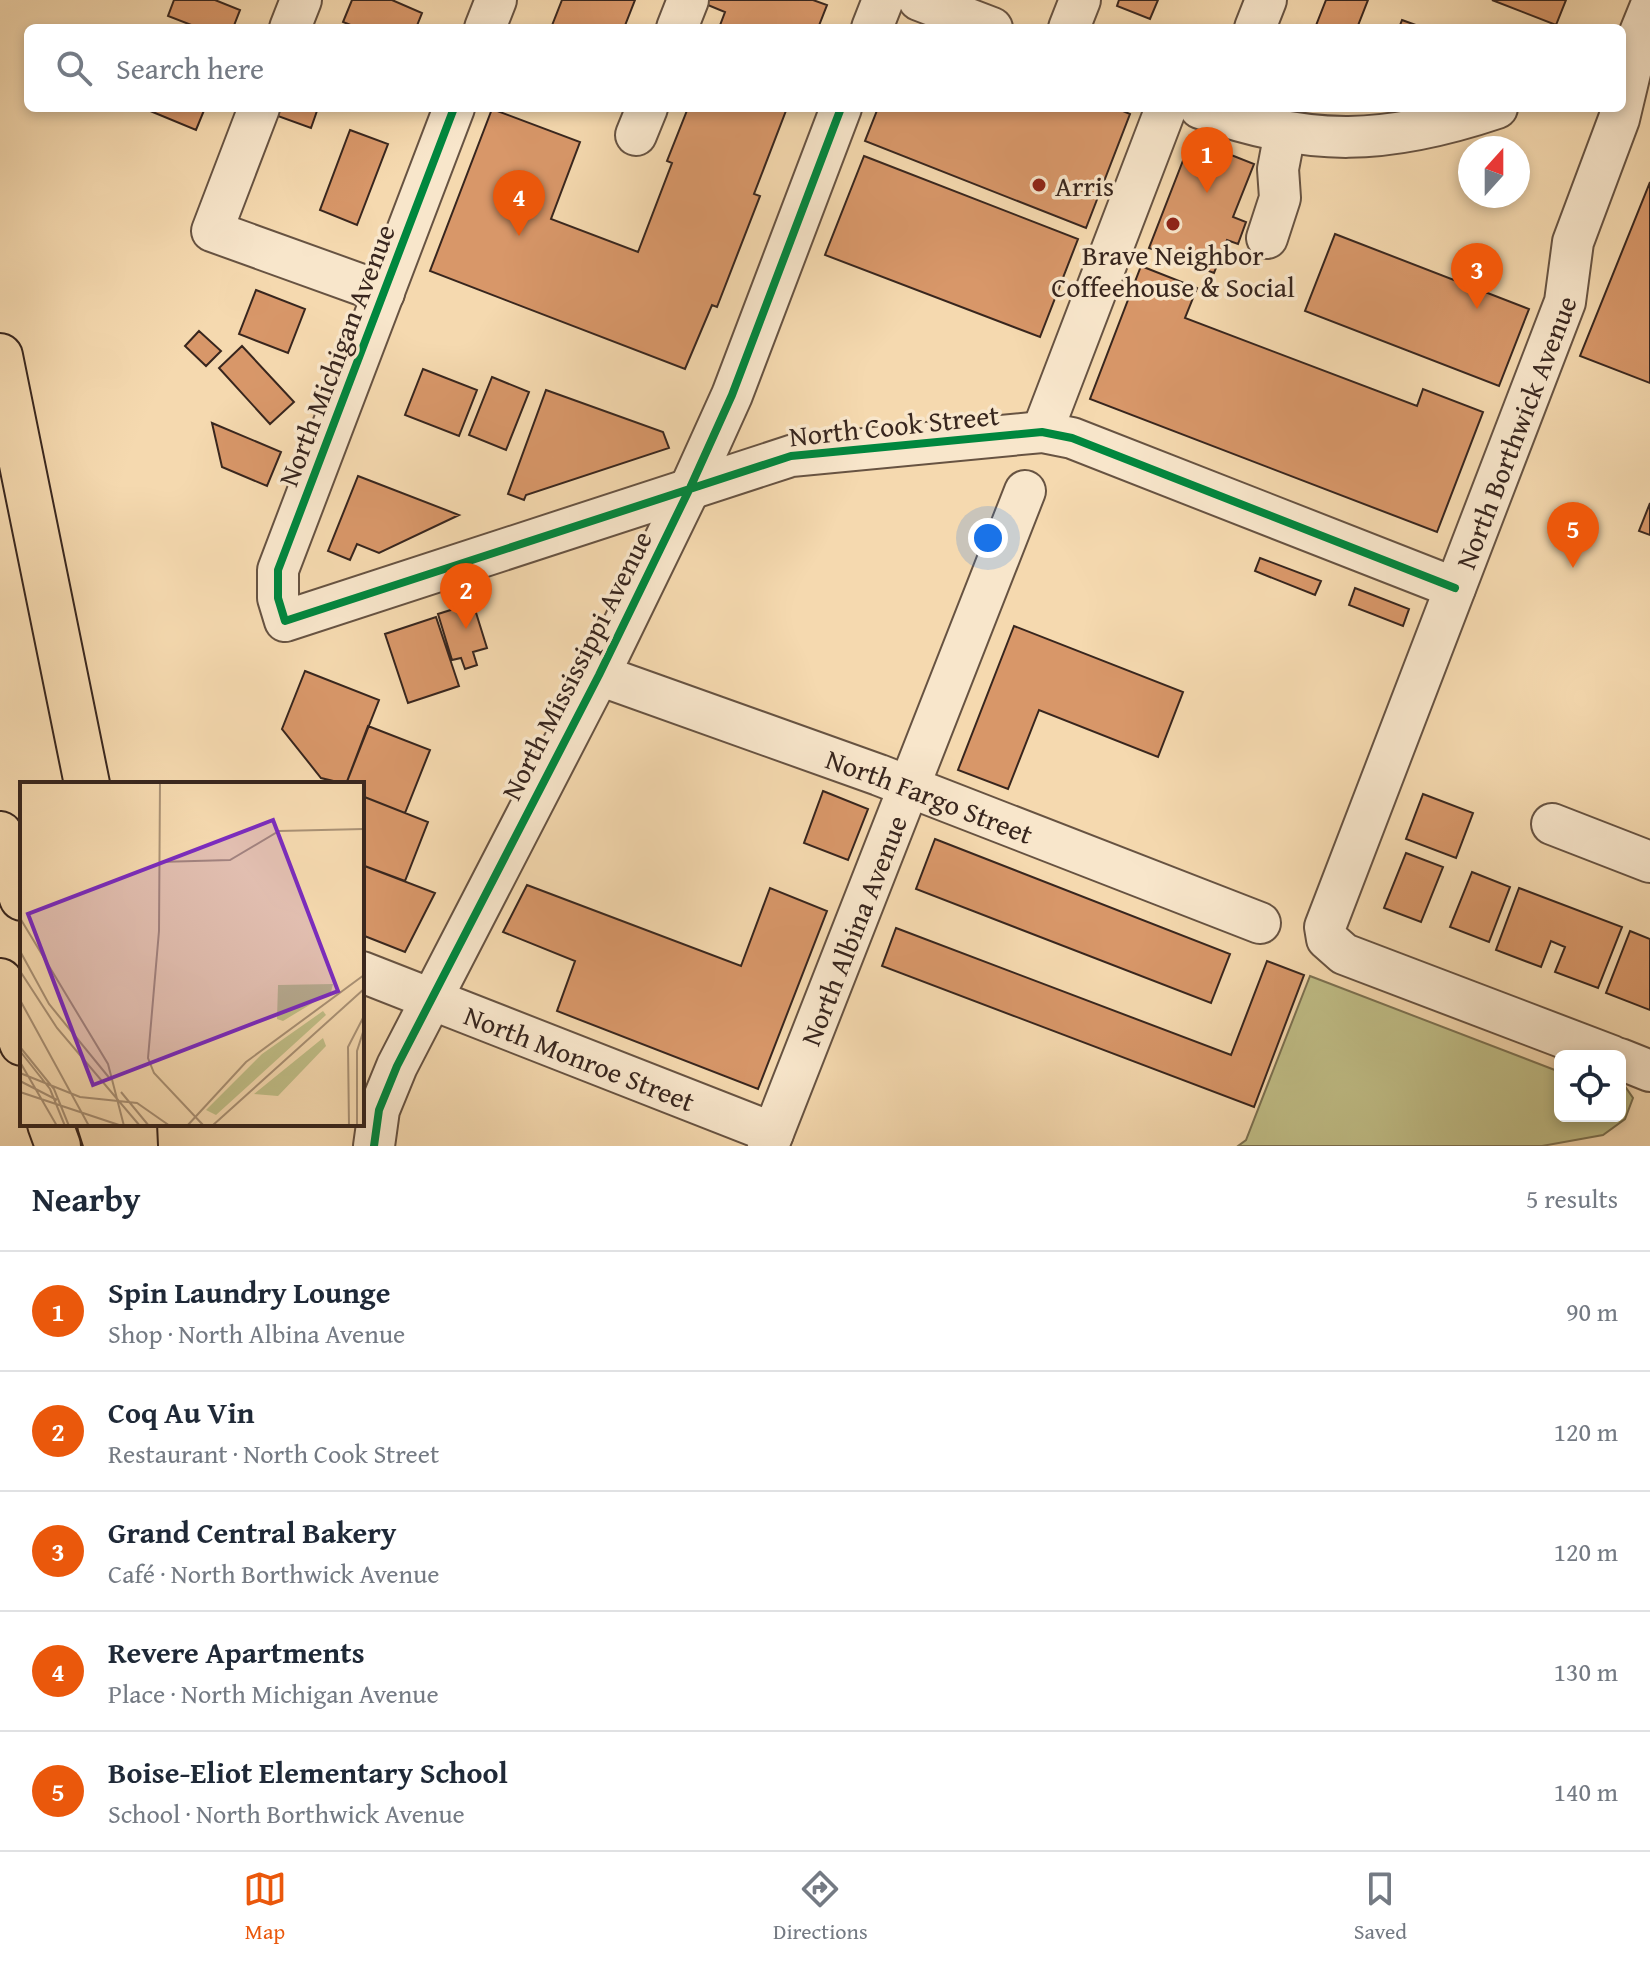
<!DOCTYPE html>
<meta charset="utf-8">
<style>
:root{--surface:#fff;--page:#f6f6f7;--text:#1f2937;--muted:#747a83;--line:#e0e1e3;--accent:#ea580c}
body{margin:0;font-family:"Gentium Book Plus",serif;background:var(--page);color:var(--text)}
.controls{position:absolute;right:24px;bottom:24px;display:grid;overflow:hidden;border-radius:12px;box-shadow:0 4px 12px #0003}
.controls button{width:72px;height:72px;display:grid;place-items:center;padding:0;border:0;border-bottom:2px solid var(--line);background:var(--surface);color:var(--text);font:40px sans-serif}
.compass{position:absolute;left:1458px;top:136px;width:72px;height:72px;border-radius:50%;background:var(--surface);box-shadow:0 4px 12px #0003;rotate:21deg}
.you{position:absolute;left:988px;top:538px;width:28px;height:28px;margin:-20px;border:6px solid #fff;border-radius:50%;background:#1a73e8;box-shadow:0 0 0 12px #1a73e833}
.badge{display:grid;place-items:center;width:52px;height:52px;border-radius:50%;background:var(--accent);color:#fff;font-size:26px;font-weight:700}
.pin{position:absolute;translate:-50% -66px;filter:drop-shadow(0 2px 4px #0008)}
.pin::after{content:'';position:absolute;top:42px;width:28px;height:24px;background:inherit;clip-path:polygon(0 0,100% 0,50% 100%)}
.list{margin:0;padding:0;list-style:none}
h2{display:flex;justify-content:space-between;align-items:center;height:104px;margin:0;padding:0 32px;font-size:34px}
h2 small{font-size:26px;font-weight:400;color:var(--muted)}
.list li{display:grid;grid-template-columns:52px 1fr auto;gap:24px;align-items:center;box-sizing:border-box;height:120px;padding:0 32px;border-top:2px solid var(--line)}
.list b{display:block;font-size:30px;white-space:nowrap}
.list p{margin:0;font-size:26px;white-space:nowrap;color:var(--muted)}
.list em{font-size:26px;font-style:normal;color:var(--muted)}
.icon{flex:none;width:44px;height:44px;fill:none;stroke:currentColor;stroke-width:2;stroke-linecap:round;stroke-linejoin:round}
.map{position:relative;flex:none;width:1650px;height:1146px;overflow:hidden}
.search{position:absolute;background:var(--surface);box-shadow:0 4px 12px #0003;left:24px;right:24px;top:24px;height:88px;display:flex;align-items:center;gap:20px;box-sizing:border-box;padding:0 28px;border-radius:12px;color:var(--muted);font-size:30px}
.sheet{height:704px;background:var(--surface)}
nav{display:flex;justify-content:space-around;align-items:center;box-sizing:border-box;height:112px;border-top:2px solid var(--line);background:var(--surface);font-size:22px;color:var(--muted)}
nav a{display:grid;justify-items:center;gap:4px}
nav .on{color:var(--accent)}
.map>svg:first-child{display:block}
.green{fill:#c0be87;stroke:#7c7252;stroke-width:2}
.building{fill:#d89769;stroke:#38261e;stroke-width:2}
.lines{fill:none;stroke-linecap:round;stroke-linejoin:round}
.minor-casing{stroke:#675342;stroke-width:44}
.highway-casing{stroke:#38261e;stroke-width:48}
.minor{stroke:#f8e6cb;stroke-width:40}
.highway{stroke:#f5d9af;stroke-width:44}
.cycleway-casing{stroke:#f8e6cb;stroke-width:13}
.cycleway{stroke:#00873e;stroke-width:8}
.poi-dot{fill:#8f2418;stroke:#f8e6cb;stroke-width:3}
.labels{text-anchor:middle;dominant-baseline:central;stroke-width:7;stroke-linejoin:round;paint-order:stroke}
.poi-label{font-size:28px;fill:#38261e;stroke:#f8e6cb;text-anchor:start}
.street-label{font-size:28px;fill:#38261e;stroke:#f8e6cb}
.inset-road{fill:none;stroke:#a99175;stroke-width:2}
.view{fill:#7b2cbf;fill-opacity:0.15;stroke:#7b2cbf;stroke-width:4}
.inset-edge{fill:none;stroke:#38261e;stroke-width:4}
</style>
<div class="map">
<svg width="1650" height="1146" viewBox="0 0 1650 1146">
<rect width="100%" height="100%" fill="#f5d9af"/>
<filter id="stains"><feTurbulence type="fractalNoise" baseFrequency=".0025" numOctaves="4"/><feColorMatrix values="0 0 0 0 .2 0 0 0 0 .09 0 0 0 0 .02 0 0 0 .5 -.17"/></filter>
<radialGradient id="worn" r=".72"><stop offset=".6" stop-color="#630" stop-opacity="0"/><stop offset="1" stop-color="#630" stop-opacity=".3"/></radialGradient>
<!-- green -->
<path class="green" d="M 1310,976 L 1560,1072 L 1560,1116 L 1620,1116 L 1622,1082 L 1633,1098 L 1625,1119 L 1603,1135 L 1542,1146 L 1238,1146 L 1246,1140 Z"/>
<!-- building -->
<path class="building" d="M 174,0 L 215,0 L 240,10 L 233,28 L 199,28 L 168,16 Z
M 352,0 L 392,0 L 422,13 L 416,28 L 358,28 L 343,22 Z
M 562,0 L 635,0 L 624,28 L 551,28 Z
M 705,0 L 813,0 L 827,5 L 818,28 L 719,28 L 725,12 L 703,3 Z
M 1119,0 L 1158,0 L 1150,19 L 1117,6 Z
M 1326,0 L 1368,0 L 1357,28 L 1315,28 Z
M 1492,0 L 1566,0 L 1556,25 Z
M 1402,20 L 1424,28 L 1399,28 Z
M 143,108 L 205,108 L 196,130 Z
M 278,108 L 318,108 L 311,128 L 275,115 Z
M 688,108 L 787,108 L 754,194 L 760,196 L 717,307 L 712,305 L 685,369 L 430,271 L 492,109 L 580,142 L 551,219 L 638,252 L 672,163 L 667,161 Z
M 878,108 L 1116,108 L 1130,114 L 1086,228 L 865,141 Z
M 350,130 L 388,144 L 357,225 L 320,210 Z
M 1216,149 L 1254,164 L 1233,217 L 1246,222 L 1238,244 L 1227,240 L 1214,273 L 1149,248 L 1184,158 L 1209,168 Z
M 864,156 L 1078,239 L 1040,337 L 825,255 Z
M 1650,182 L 1650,383 L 1580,356 Z
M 1335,234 L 1529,309 L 1499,386 L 1305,311 Z
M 1141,266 L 1197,288 L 1185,318 L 1417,406 L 1423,389 L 1483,412 L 1437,532 L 1090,399 Z
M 256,290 L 305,309 L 288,353 L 239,334 Z
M 199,331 L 221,351 L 206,366 L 185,346 Z
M 242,346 L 294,402 L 270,424 L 219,368 Z
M 423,369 L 477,390 L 459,436 L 405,415 Z
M 492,377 L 529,392 L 506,450 L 469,435 Z
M 546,390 L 663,432 L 669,448 L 526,495 L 524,500 L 508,494 Z
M 212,423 L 281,452 L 267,486 L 222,467 Z
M 358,476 L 459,515 L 379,553 L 357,544 L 350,560 L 328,551 Z
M 1650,503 L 1650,535 L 1639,531 Z
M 1260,558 L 1321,581 L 1315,595 L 1255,571 Z
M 1355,588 L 1409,609 L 1403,626 L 1349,605 Z
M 473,603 L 487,648 L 473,652 L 477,665 L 465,669 L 461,658 L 452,660 L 438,614 Z
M 436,617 L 459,686 L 408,703 L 385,634 Z
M 1014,626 L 1183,692 L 1158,757 L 1039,710 L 1008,789 L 958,770 Z
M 305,671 L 379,700 L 346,784 L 321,778 L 282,729 Z
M 368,726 L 430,750 L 405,813 L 362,796 L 362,784 L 346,784 Z
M 823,791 L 868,809 L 848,860 L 804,843 Z
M 1423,794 L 1473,813 L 1456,858 L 1406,839 Z
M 362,796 L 428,822 L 405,881 L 362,865 Z
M 935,839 L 1230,954 L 1211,1003 L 916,889 Z
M 1406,853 L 1443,867 L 1421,922 L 1384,908 Z
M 362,865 L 435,893 L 405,952 L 362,935 Z
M 1472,872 L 1510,887 L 1489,942 L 1450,927 Z
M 527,885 L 741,966 L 770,888 L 827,911 L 758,1089 L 557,1011 L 575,961 L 503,932 Z
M 1519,888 L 1622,927 L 1598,988 L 1555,972 L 1565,947 L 1551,941 L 1541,967 L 1496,950 Z
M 896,928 L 1231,1055 L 1267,961 L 1304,975 L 1254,1107 L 882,966 Z
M 1630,931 L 1650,939 L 1650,1010 L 1606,993 Z"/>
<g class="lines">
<defs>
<g id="minor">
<path d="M 919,0 L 992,28"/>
<path d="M 290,28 L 301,0"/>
<path d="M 485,28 L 496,0"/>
<path d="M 677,28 L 688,0"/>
<path d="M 872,28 L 883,0"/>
<path d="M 1069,28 L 1080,0"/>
<path d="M 1255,28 L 1266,0"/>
<path d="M 259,108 L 212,231 L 384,293"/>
<path d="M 454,108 L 278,570 L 278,598 L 285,621 L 791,456 L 1042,432 L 1072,438 L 1455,588"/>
<path d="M 1200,108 C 1310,148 1387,145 1497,108"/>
<path d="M 636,135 L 647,108"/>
<path d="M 1267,238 L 1280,198 L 1278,169 L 1285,132"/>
<path d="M 1042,432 L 1166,108"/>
<path id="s1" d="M 599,675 L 879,775 L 1260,923"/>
<path d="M 1552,824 L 1650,862"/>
<path id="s2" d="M 362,972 L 773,1133"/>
<path id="s3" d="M 1612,1056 L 1344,954 L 1327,939 L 1325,927 L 1565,302 L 1573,242 L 1619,119 L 1639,35 L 1650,8"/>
<path d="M 1620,1059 L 1650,1071"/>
<path d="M 374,1146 L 379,1110 L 397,1066 L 599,675 L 690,488 L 732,395 L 841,108"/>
<path id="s4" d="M 768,1146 L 1025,491"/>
</g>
<path id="highway" d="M 0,356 L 87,784
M 0,834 L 22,898
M 0,981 L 22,1043
M 50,1124 L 58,1146
M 100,1124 L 107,1146
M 134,1124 L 135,1146"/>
</defs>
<!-- minor casing -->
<use href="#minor" class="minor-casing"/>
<!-- highway casing -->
<use href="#highway" class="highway-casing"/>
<!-- minor -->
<use href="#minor" class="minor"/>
<!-- highway -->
<use href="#highway" class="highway"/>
<defs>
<path id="cycleway" d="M 454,108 L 278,570 L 278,598 L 285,621 L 791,456 L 1042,432 L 1072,438 L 1455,588
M 374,1146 L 379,1110 L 397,1066 L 599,675 L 690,488 L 732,395 L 841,108"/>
</defs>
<!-- cycleway casing -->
<use href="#cycleway" class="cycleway-casing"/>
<!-- cycleway -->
<use href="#cycleway" class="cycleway"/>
</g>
<!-- markers -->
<g class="poi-dot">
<circle cx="1039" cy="185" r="8"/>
<circle cx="1173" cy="224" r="8"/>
</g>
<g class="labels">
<!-- poi labels -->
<g class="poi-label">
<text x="1055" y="185">Arris</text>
<text x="1173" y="254" text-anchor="middle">Brave Neighbor<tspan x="1173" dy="32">Coffeehouse &amp; Social</tspan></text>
</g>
<!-- street labels -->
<g class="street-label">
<text transform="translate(336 355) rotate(-69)">North Michigan Avenue</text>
<text transform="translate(894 425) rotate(-6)">North Cook Street</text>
<text stroke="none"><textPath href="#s3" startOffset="852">North Borthwick Avenue</textPath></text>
<text transform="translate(576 665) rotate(-63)">North Mississippi Avenue</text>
<text stroke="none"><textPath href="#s1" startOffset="352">North Fargo Street</textPath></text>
<text stroke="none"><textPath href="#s4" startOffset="232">North Albina Avenue</textPath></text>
<text stroke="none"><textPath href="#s2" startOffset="234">North Monroe Street</textPath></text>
</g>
</g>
<!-- overview -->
<g transform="translate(20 782)">
<rect width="344" height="344" fill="#f5d9af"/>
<path d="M 313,202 L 311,210 L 263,239 L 257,237 L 258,203 ZM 303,229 L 306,233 L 196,333 L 186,328 L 242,272 ZM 303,256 L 306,264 L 258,314 L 234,312 Z" fill="#c0be87"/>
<path class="inset-road" d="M 140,0 L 139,149 L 128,276 L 134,291 L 184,344M 139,80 L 210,78 L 259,49 L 344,47M 0,136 L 88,282 L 104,344M 0,169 L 29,222 L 91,298M 0,189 L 37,246 L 120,344M 0,218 L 69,344M 0,265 L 34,307 L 49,344M 0,269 L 30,307 L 45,344M 0,280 L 37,344M 0,291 L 60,315 L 117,321 L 150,344M 0,299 L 37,318M 0,310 L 102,344M 101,310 L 129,344M 167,344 L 226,280 L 344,193M 192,344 L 344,207M 329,344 L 328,265 L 344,234M 337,344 L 337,269 L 344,247"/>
<path class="view" d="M 253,38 L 318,209 L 73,303 L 8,132 Z"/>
<rect width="344" height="344" class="inset-edge"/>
</g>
<rect width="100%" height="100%" filter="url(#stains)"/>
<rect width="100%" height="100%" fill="url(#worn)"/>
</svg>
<div class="controls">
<button><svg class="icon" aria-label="locate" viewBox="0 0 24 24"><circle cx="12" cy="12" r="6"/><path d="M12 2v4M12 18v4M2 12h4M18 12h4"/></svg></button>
</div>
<svg class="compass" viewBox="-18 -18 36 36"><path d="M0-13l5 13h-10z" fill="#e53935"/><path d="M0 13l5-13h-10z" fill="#747a83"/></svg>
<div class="you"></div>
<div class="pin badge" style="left:1207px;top:193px">1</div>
<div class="pin badge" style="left:466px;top:629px">2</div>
<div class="pin badge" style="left:1477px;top:309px">3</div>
<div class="pin badge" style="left:519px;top:236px">4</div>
<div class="pin badge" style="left:1573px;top:568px">5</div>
<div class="search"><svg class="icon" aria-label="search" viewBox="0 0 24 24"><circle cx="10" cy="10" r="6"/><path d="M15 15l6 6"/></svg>Search here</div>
</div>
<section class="sheet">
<h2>Nearby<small>5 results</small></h2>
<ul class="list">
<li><span class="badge">1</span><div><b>Spin Laundry Lounge</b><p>Shop · North Albina Avenue</p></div><em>90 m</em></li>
<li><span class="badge">2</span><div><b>Coq Au Vin</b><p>Restaurant · North Cook Street</p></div><em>120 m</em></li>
<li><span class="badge">3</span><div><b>Grand Central Bakery</b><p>Café · North Borthwick Avenue</p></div><em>120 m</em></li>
<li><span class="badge">4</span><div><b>Revere Apartments</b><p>Place · North Michigan Avenue</p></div><em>130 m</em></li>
<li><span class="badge">5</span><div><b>Boise-Eliot Elementary School</b><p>School · North Borthwick Avenue</p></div><em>140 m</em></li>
</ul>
</section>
<nav>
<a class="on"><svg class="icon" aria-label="map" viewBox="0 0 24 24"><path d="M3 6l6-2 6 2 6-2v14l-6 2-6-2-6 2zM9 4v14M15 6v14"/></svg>Map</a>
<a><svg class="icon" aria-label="directions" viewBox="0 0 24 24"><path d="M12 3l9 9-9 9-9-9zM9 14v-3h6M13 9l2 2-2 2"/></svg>Directions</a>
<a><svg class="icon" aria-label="saved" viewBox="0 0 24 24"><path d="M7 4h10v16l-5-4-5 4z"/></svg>Saved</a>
</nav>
